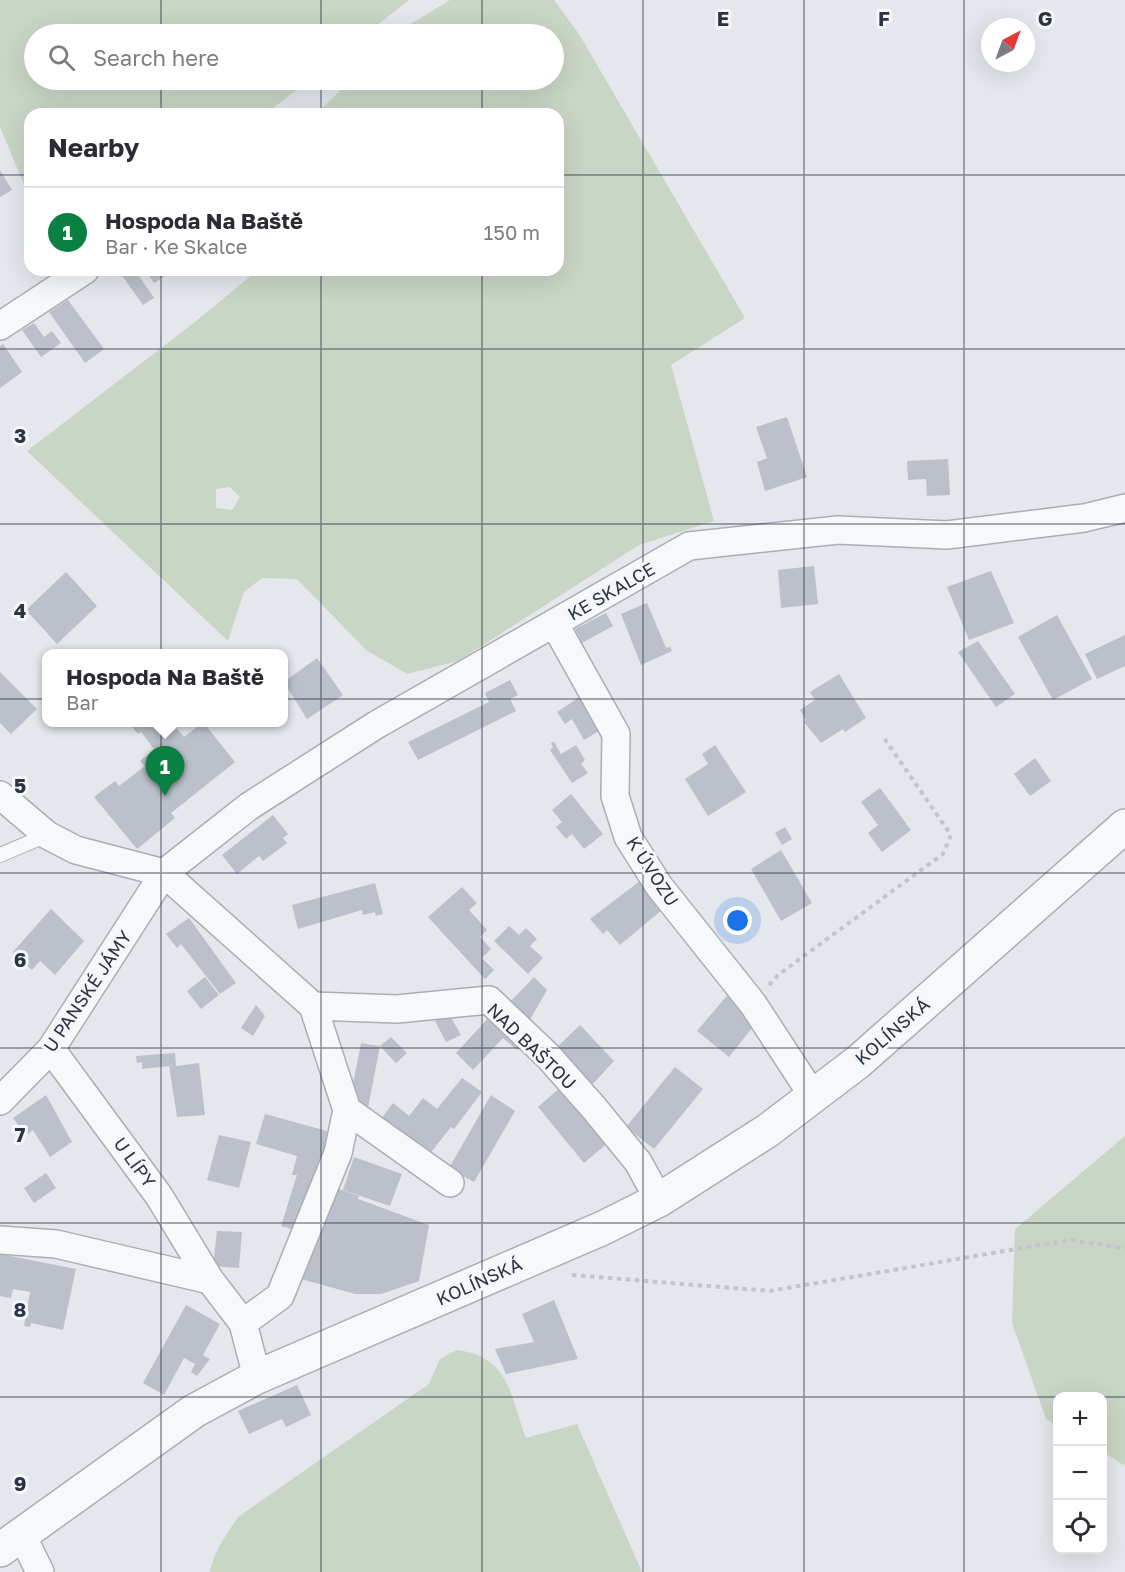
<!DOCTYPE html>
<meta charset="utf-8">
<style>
:root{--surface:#fff;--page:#f2f2f3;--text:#2b2b33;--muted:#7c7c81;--line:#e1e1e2;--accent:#0b8043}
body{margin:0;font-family:"Golos Text",sans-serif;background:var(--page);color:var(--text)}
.controls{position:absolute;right:18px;bottom:18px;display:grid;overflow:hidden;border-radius:12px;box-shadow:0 6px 24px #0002}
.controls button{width:54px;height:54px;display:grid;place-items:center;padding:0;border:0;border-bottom:2px solid var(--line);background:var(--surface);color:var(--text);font:30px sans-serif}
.compass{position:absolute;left:981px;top:18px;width:54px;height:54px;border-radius:50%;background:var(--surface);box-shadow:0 6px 24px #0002;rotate:41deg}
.you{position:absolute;left:738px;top:921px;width:21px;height:21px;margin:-15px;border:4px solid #fff;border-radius:50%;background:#1a73e8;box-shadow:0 0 0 9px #1a73e833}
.badge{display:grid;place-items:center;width:39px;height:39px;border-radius:50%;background:var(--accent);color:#fff;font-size:20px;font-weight:700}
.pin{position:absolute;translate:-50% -50px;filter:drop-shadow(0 2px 3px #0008)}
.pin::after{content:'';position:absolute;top:32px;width:21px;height:18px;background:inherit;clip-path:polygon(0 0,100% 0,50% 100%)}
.popup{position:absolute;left:42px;top:649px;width:246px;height:78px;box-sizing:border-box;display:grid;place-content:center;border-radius:12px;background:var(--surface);filter:drop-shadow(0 2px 4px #0005);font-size:20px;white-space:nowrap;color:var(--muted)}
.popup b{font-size:22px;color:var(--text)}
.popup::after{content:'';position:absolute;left:50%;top:100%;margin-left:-12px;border:12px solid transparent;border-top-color:var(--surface)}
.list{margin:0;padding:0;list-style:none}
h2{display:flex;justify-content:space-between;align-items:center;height:78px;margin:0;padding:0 24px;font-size:26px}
h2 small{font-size:20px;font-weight:400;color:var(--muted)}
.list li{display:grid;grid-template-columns:39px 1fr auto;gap:18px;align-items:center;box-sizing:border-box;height:90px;padding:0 24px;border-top:2px solid var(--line)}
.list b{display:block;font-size:22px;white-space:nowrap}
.list p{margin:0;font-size:20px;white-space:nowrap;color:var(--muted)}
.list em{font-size:20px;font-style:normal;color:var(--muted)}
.icon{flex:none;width:33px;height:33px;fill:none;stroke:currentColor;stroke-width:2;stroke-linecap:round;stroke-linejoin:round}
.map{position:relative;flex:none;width:1125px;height:1572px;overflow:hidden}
.search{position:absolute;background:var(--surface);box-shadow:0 6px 24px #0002;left:24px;top:24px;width:540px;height:66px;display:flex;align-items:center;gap:15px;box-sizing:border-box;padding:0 21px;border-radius:33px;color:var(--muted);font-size:22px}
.panel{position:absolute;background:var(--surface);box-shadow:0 6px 24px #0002;left:24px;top:108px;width:540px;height:168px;border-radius:18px}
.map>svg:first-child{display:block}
.green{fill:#c9d6c5;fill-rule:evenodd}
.building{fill:#bbc0ca}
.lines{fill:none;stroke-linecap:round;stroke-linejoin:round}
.service-casing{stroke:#a9aeb7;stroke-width:16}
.minor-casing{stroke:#a9aeb7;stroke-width:30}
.tertiary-casing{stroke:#a9aeb7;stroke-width:36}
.path{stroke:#c2c5cb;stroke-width:4;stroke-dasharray:4.5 4.5;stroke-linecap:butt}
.service{stroke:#f7f8fa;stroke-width:14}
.minor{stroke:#f7f8fa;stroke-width:27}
.tertiary{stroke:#f7f8fa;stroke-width:33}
.grid{fill:none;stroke:#2b3445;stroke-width:1.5;stroke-opacity:0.55}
.labels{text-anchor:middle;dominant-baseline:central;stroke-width:6;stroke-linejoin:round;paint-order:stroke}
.street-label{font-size:18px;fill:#2b3445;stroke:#f4f6f9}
.grid-label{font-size:20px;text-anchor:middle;font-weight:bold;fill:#2b3445;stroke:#f4f6f9;stroke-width:6;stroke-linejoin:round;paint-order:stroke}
</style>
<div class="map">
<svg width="1125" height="1572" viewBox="0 0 1125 1572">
<rect width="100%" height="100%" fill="#e4e7ec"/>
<!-- green -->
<path class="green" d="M 0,0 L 409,0 L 366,34 L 34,34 L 34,80 L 310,80 L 265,114 L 30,114 L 30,199 L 0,127 Z
M 450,0 L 554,0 L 579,34 L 745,318 L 671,365 L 714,521 L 639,545 L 458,661 L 407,674 L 366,650 L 297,579 L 262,578 L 244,592 L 228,641 L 27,451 L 191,325 L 258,270 L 558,270 L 558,114 L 316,114 L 351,80 L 554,80 L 554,34 L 400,34 L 412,23 ZM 230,487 L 240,497 L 232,510 L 216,508 L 216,489 Z
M 1125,1136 L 1125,1466 L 1103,1452 L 1102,1396 L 1058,1396 L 1057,1426 L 1046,1419 L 1012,1323 L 1015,1229 Z
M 457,1350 C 510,1357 510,1396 526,1438 L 577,1424 L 642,1572 L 210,1572 C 214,1551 226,1535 238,1517 L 429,1384 L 440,1359 Z"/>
<!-- building -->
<path class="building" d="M 0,170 L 12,190 L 0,197 Z
M 118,270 L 135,270 L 154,298 L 143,305 Z
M 145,270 L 174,270 L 154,283 Z
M 68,300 L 104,349 L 85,363 L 49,312 Z
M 34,323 L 44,337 L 52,331 L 61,343 L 41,357 L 22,330 Z
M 3,344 L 22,372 L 0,388 L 0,346 Z
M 787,417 L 807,477 L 765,491 L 757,462 L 767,458 L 756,427 Z
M 948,459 L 950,495 L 927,496 L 926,479 L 908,480 L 907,461 Z
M 814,566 L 818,604 L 781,608 L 778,570 Z
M 991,571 L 1014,623 L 969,640 L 947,587 Z
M 66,572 L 97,606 L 57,644 L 26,610 Z
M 647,603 L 666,648 L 670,647 L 672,651 L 641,665 L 621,614 Z
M 606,613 L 613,626 L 582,643 L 575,629 Z
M 1057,615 L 1092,679 L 1053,700 L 1018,637 Z
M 1125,635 L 1125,666 L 1097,679 L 1085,654 Z
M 978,641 L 1015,694 L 996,707 L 958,652 Z
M 317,658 L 343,695 L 307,719 L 284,682 Z
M 0,672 L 37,709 L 11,734 L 0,723 Z
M 839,674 L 866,718 L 845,732 L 843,729 L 821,743 L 804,722 L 806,720 L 800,710 L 815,700 L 810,692 Z
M 510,680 L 518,695 L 510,699 L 516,711 L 418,760 L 408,742 L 489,702 L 485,693 Z
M 581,696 L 602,729 L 584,740 L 572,719 L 565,724 L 557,712 Z
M 128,722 L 171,722 L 184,737 L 203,722 L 235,762 L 171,813 L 175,818 L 137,849 L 94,797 L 115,781 L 119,786 L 145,766 L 140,761 L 154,749 L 141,732 L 138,734 Z
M 554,742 L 561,754 L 576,745 L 585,760 L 581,764 L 588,773 L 572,783 L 550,750 L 553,748 L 551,743 Z
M 715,745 L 746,792 L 708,816 L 685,779 L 708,764 L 702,754 Z
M 1035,758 L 1051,781 L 1030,796 L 1014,774 Z
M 880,788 L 911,830 L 882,852 L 868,833 L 878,825 L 861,802 Z
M 571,794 L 603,834 L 584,849 L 572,834 L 566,839 L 556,827 L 562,822 L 552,810 Z
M 273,815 L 288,834 L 283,838 L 287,843 L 263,861 L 259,856 L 237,874 L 222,855 Z
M 785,827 L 792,839 L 782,845 L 775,833 Z
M 781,850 L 812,903 L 781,921 L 751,869 Z
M 640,881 L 663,909 L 620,945 L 607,930 L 603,934 L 590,919 Z
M 375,883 L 383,914 L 376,916 L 375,912 L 363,915 L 362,910 L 298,929 L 292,905 Z
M 462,887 L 477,903 L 469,910 L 487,930 L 480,937 L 491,949 L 482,958 L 494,970 L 485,979 L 428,917 Z
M 51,909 L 84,941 L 55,975 L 40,961 L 32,970 L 12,953 Z
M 189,918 L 236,983 L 220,994 L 181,944 L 177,948 L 166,934 Z
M 509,926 L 519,935 L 526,928 L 537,939 L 530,946 L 543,958 L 528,974 L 494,941 Z
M 205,977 L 219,995 L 201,1009 L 187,991 Z
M 534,977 L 547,990 L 528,1023 L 509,1003 Z
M 730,992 L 756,1023 L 729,1057 L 697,1031 Z
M 256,1005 L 265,1016 L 253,1036 L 241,1028 Z
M 449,1014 L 461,1035 L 446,1042 L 435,1021 Z
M 490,1016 L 521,1046 L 517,1050 L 503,1038 L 473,1070 L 456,1053 Z
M 580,1025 L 614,1061 L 591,1086 L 555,1049 Z
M 391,1037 L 407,1053 L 396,1063 L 380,1046 L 368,1108 L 351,1095 L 361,1043 L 380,1046 Z
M 175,1053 L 176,1066 L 199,1063 L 205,1115 L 177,1117 L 169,1066 L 142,1069 L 142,1062 L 137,1063 L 136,1056 Z
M 675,1067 L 703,1089 L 654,1149 L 626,1127 Z
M 462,1078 L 482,1092 L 454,1129 L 451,1127 L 428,1156 L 381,1119 L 393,1103 L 409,1116 L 423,1098 L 437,1109 Z
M 562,1086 L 609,1142 L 584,1163 L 538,1107 Z
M 46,1095 L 72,1142 L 50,1157 L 33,1130 L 26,1135 L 13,1118 Z
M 491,1095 L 515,1111 L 474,1182 L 449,1168 Z
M 265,1114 L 327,1131 L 326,1143 L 317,1180 L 298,1231 L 281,1226 L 297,1175 L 292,1175 L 297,1156 L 256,1144 Z
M 219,1135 L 251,1142 L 239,1188 L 207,1180 Z
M 354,1157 L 402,1174 L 390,1206 L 343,1190 Z
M 46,1173 L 56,1188 L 34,1203 L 24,1188 Z
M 336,1188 L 359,1196 L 358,1199 L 429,1225 L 419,1281 L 381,1294 L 355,1294 L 301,1279 Z
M 217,1231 L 242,1232 L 239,1268 L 213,1266 Z
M 0,1254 L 76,1269 L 63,1330 L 31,1323 L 30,1327 L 24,1326 L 30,1292 L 13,1289 L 11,1298 L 0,1296 Z
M 554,1300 L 578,1359 L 506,1374 L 495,1349 L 534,1342 L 522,1314 Z
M 186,1305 L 220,1324 L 203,1355 L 210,1359 L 197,1376 L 191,1372 L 195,1364 L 184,1358 L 164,1395 L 143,1383 Z
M 297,1385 L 311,1415 L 286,1427 L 282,1419 L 249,1434 L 238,1411 Z"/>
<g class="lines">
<defs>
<path id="service" d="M 0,855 L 47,835"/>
<path id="minor" d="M 0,326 L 85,270
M 554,623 L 616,734 L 615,796 L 628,837 L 659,886 L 753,1004 L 813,1096
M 0,795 L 47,835 L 76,850 L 164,873 L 313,1006 L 347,1110 L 450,1183
M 313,1006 L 397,1009 L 489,1000 L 548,1056 L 594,1108 L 638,1162 L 659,1200
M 51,1049 L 159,1196 L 210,1280 L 243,1323 L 257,1377
M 0,1101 L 51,1049 L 164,873 L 248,807 L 376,725 L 689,546 L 838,530 L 947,535 L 1084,518 L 1125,508
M 0,1240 L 56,1244 L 210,1280
M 243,1323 L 280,1296 L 338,1153 L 347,1110
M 22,1535 L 40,1572"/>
<path id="tertiary" d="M 0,1550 L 194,1411 L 257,1377 L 603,1228 L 659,1200 L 767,1131 L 858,1062 L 1125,826"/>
</defs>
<!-- service casing -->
<use href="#service" class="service-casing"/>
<!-- minor casing -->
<use href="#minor" class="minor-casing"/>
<!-- tertiary casing -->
<use href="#tertiary" class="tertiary-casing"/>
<!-- path -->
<path class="path" d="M 769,985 L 778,975 L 943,854 L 951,835 L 882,735
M 572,1275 L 770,1291 L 1069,1240 L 1125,1248"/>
<!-- service -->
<use href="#service" class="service"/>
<!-- minor -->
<use href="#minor" class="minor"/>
<!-- tertiary -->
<use href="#tertiary" class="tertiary"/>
</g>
<!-- grid -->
<path class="grid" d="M 161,0 L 161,34M 321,0 L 321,34M 482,0 L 482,34M 643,0 L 643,1572M 804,0 L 804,1572M 964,0 L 964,1572M 161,80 L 161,114M 321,80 L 321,114M 482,80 L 482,114M 0,175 L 30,175M 558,175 L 1125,175M 161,270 L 161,1572M 321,270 L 321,1572M 482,270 L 482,1572M 0,349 L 1125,349M 0,524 L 1125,524M 0,699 L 1125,699M 0,873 L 1125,873M 0,1048 L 1125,1048M 0,1223 L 1125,1223M 0,1397 L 1058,1397M 1102,1397 L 1125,1397"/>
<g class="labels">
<!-- street labels -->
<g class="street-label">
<text transform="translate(611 591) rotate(-30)">KE SKALCE</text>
<text transform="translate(653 871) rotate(57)">K ÚVOZU</text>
<text transform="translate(87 991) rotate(-56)">U PANSKÉ JÁMY</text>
<text transform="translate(892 1031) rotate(-41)">KOLÍNSKÁ</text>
<text transform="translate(532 1046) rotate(44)">NAD BAŠTOU</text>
<text transform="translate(135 1162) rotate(54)">U LÍPY</text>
<text transform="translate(479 1281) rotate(-24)">KOLÍNSKÁ</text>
</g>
</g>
<g class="grid-label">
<text x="723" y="26">E</text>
<text x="884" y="26">F</text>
<text x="1045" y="26">G</text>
<text x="20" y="443">3</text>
<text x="20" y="618">4</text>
<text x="20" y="793">5</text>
<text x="20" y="967">6</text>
<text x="20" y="1142">7</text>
<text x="20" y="1317">8</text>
<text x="20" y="1491">9</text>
</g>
</svg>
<div class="controls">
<button>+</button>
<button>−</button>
<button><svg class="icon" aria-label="locate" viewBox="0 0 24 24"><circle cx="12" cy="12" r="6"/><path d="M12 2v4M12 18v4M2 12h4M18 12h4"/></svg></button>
</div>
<svg class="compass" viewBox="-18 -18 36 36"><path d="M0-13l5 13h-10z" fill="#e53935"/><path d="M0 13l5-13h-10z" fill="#7c7c81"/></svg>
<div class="you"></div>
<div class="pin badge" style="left:165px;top:796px">1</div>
<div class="popup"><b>Hospoda Na Baště</b>Bar</div>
<div class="search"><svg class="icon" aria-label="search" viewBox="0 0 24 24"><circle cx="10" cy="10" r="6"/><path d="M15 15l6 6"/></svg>Search here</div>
<section class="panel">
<h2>Nearby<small></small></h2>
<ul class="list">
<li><span class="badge">1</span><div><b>Hospoda Na Baště</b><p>Bar · Ke Skalce</p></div><em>150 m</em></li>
</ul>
</section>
</div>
